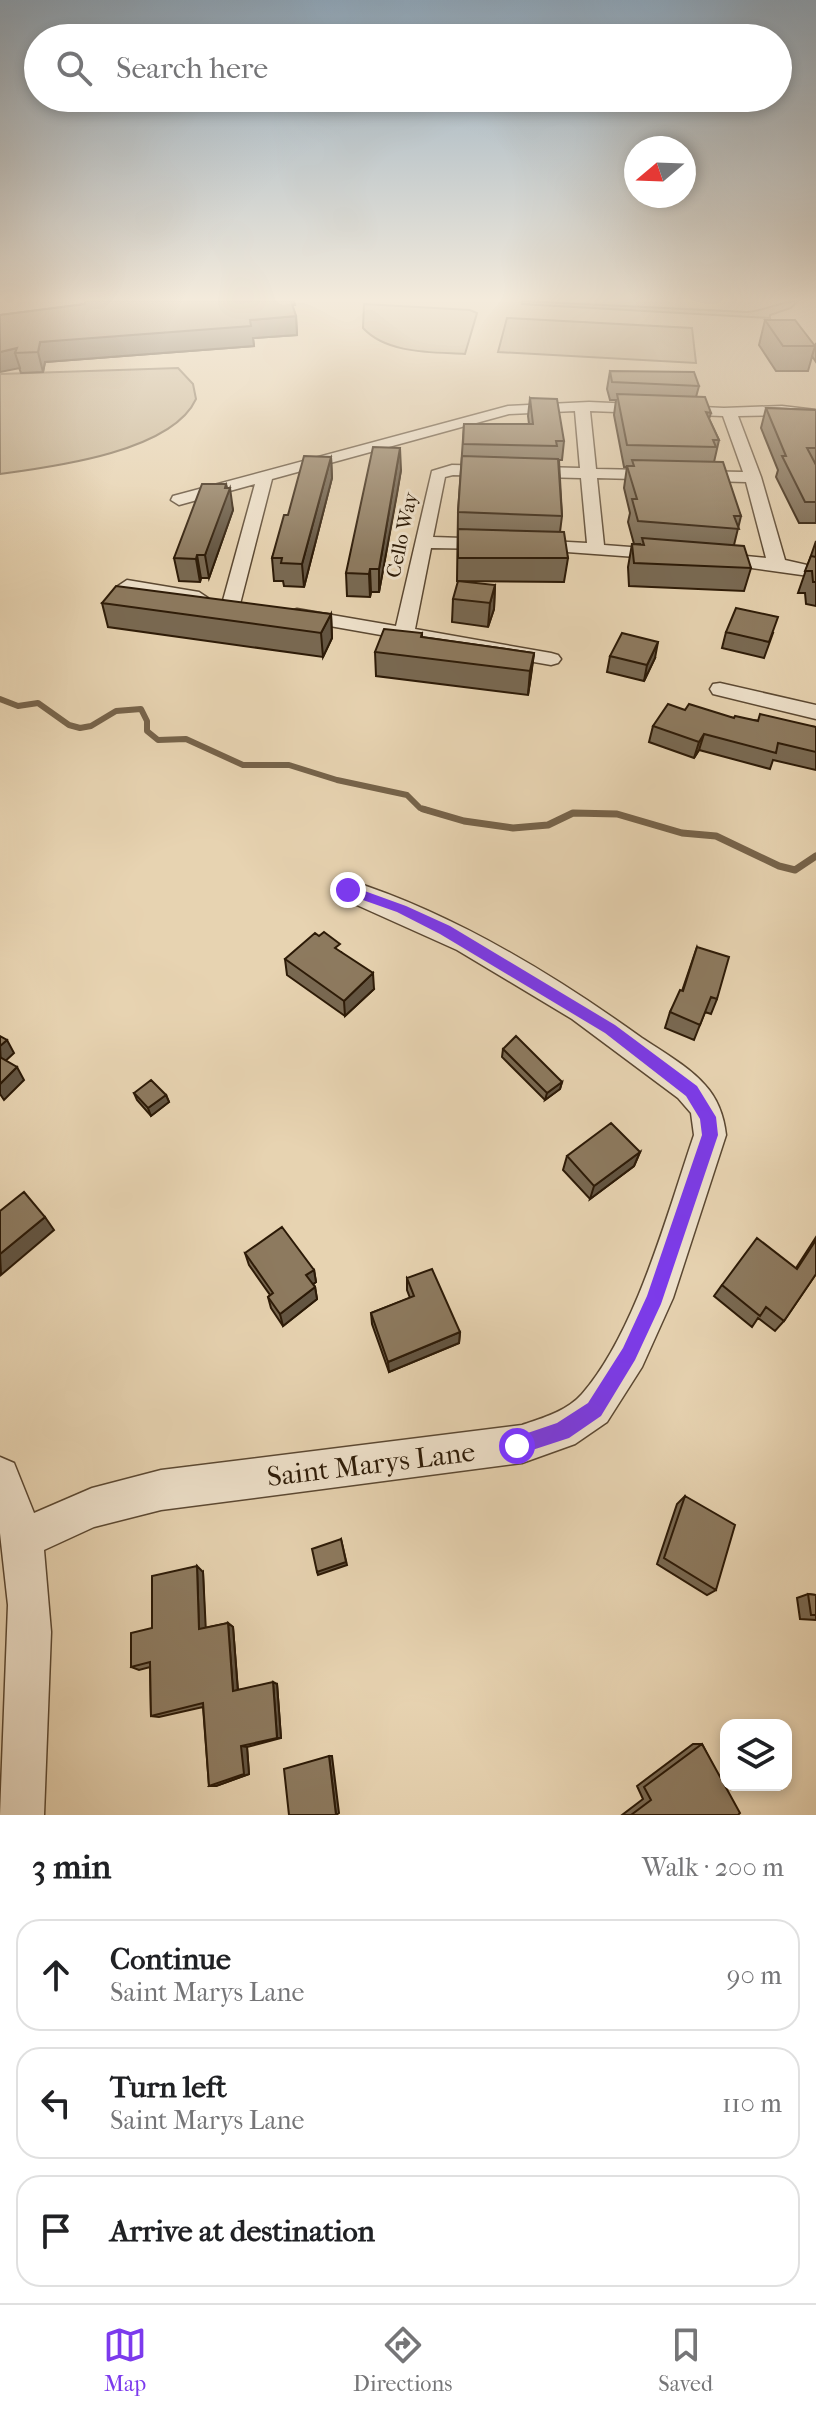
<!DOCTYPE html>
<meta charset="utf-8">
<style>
:root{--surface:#fff;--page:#f2f2f2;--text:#202124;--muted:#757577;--line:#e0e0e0;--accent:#7c3aed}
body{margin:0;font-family:"IM FELL French Canon",serif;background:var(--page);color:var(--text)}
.controls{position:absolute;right:24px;bottom:24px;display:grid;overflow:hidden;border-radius:16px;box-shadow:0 4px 12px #0003}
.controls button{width:72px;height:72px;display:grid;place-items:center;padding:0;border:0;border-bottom:2px solid var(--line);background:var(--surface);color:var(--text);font:40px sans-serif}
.compass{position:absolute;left:624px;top:136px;width:72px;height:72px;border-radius:50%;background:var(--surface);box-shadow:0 4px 12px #0003;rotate:251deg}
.stop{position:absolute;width:24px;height:24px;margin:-18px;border:6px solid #7c3aed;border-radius:50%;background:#fff}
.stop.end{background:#7c3aed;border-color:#fff;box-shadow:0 2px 8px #0008}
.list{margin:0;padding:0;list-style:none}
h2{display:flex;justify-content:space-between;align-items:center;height:104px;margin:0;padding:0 32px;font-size:34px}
h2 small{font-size:26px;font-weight:400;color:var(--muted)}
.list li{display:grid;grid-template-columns:52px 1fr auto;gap:24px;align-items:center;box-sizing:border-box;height:112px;margin:0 16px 16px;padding:0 16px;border:2px solid var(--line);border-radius:24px}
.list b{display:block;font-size:30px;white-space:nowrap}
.list p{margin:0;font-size:26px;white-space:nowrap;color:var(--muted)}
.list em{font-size:26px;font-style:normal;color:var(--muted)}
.icon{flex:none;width:44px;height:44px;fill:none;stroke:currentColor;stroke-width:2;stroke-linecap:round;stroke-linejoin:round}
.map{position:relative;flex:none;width:816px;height:1815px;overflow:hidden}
.search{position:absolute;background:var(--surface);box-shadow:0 4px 12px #0003;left:24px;right:24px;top:24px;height:88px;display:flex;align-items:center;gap:20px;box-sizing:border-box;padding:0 28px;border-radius:44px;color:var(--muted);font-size:30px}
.sheet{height:488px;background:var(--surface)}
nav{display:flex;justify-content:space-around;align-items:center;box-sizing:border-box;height:112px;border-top:2px solid var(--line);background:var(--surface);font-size:22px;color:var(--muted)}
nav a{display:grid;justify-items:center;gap:4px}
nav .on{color:var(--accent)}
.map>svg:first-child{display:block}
.green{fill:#c7b494;stroke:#7a674e;stroke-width:2}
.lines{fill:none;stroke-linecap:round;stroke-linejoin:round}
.stream-far1{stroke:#76634a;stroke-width:6}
.stream{stroke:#76634a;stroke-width:7}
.street-casing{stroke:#5b4832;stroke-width:3}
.street{fill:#efe2cc;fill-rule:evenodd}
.wall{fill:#796952;stroke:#2c1a07;stroke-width:2}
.shaded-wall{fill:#635542;stroke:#2c1a07;stroke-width:2}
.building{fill:#8d7a5f;stroke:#2c1a07;stroke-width:2}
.route{fill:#7c3aed}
.labels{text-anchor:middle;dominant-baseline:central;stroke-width:6;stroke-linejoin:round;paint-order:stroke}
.far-street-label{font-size:20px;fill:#2c1a07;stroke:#efe2cc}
.near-street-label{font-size:28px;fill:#2c1a07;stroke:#efe2cc}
</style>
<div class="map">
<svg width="816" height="1815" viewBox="0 0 816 1815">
<rect width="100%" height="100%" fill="#e7d3b1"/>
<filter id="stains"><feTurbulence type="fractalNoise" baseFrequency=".0025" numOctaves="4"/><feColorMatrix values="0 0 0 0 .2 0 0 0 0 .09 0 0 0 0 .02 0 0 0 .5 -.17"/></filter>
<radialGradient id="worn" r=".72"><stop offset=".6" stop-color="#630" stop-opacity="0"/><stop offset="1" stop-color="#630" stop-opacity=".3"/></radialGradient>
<!-- green -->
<path class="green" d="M 522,301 L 747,312 C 765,311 781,301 798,301 L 791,308 L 770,315 L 770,318 L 522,304 Z
M 364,304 L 470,310 L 477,313 L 465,354 C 432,352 387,354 363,328 Z
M 507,318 L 692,328 L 696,363 L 498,352 Z
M 178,368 L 193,384 L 196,399 C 172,452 52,467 0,474 L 0,374 Z"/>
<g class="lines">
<!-- stream-far1 -->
<path class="stream-far1" d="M 0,699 L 18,706 L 38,703 L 69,725 L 80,728 L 91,726 L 116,711 L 141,709 L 147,721 L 147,731 L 158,740 L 186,739 L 243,765 L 289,765 L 337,780 L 407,795 L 420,808 L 430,811"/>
<!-- stream -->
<path class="stream" d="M 423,809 L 464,821 L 513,828 L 548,825 L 573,813 L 617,814 L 682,833 L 716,836 L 779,866 L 795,870 L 816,856"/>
<defs>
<path id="street" d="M 589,402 L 724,408 L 782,406 L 816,410 L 816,418 L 782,415 L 738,416 L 761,477 L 785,560 L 816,567 L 816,577 L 709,562 L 706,558 L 715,553 L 766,558 L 746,482 L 597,478 L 604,545 L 670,550 L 673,554 L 670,558 L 664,559 L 525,549 L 522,545 L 525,541 L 531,540 L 587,543 L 581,478 L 453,475 L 445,477 L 433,537 L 492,539 L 501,544 L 492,549 L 431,548 L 415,629 L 551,653 L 558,655 L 561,659 L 558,663 L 551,665 L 290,619 L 287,615 L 290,611 L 297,609 L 396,626 L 432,471 L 452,465 L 580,468 L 575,411 L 509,414 L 272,479 L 240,604 L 231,610 L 222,604 L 255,484 L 179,505 L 171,500 L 173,496 L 508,406 ZM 590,411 L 723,416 L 743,472 L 596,469 Z
M 127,580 L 199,592 L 208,598 L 199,604 L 120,590 L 118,586 Z
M 720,683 L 816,705 L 816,719 L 713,694 L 710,689 L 713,684 Z
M 348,880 C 453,913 553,974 642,1038 C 663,1052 688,1066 705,1085 C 718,1099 724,1117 726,1135 L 673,1298 L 642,1367 L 607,1422 L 575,1444 L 522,1463 L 161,1510 L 94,1527 L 44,1550 L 51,1632 L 44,1815 L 0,1815 L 8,1605 L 0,1533 L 0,1457 L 14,1463 L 34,1513 L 92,1488 L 161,1470 L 522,1425 C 543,1418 567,1411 582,1394 C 636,1332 667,1214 694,1135 L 691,1113 L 678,1098 L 572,1019 L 457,950 L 339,897 L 335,890 L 339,883 Z"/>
</defs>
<!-- street casing -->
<use href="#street" class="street-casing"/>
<!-- street -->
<use href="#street" class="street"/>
</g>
<!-- wall -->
<path class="wall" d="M 85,301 L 294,301 L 295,305 L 292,305 L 296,316 L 297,335 L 253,338 L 254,346 L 45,362 L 43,372 L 21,373 L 0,315 L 85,304 Z
M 765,320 L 815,346 L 808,371 L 776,371 L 759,345 Z
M 816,343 L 816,362 L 812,356 Z
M 610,371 L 699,386 L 696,397 L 711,413 L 709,419 L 719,440 L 714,462 L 741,516 L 734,545 L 751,568 L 744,591 L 629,586 L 628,567 L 632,544 L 641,544 L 634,544 L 628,522 L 630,513 L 624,488 L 627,467 L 624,467 L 614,415 L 616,400 L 610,400 L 607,389 Z
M 530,398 L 564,441 L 562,460 L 559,460 L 562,516 L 560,532 L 568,558 L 564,582 L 457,581 L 458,512 L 464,424 L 529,424 L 528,416 Z
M 766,408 L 816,410 L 816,523 L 799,523 L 776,477 L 778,470 L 761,428 Z
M 331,457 L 332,478 L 304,587 L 284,586 L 283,581 L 274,581 L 272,558 L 288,515 Z
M 401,470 L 379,592 L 371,592 L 370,597 L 347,596 L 346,573 Z
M 226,484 L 233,510 L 209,578 L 201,578 L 200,582 L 179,581 L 174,558 Z
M 816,541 L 816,606 L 806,604 L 805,593 L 798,593 Z
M 495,585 L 494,609 L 488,627 L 452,622 L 453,599 Z
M 102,603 L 331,614 L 332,638 L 323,657 L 108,627 Z
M 726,632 L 773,633 L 764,658 L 722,648 Z
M 422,633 L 422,637 L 534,653 L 528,695 L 376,676 L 375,652 Z
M 610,656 L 655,658 L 644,681 L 607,672 Z
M 685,710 L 734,718 L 816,727 L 816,770 L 773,760 L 770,769 L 699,750 L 694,758 L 649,742 L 653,726 Z
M 697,947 L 717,999 L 711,1014 L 705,1012 L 694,1040 L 665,1028 L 670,1012 L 682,991 Z
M 341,952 L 374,989 L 345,1016 L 287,975 L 285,959 Z
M 503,1049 L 562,1082 L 560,1089 L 545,1100 L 502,1057 Z
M 134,1093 L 166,1095 L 169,1102 L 151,1116 L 137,1100 Z
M 640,1152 L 634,1166 L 590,1199 L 563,1170 L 567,1156 Z
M 816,1237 L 816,1274 L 784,1321 L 775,1331 L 758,1318 L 752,1327 L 714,1296 L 722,1285 L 796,1268 Z
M 245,1253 L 314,1270 L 316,1282 L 313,1284 L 315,1287 L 317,1299 L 283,1326 L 271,1308 L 268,1297 L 270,1295 L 249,1265 Z
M 407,1278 L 460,1332 L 459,1343 L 389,1372 L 372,1324 L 371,1313 L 410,1298 L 407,1290 Z
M 685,1496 L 716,1590 L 707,1595 L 657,1564 L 677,1504 Z
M 203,1572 L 205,1628 L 228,1623 L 233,1627 L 238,1690 L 277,1684 L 281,1738 L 247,1747 L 249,1774 L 216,1786 L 209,1786 L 203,1707 L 159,1717 L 151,1716 L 150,1667 L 139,1670 L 131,1667 L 152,1628 Z
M 808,1594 L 816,1595 L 816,1620 L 800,1619 L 797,1598 Z
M 693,1744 L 702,1744 L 738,1815 L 622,1815 L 643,1799 L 637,1786 Z"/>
<!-- shaded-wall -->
<path class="shaded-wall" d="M 296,316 L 297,335 L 253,338 L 254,346 L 45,362 L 43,372 L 38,352 L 40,342 L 250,320 Z
M 17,348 L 15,353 L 20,368 L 0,372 L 0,352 Z
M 400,448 L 401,470 L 397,494 L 379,592 L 379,569 Z
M 331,457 L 332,478 L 304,587 L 302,564 Z
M 226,484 L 227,495 L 230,488 L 233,510 L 209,578 L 205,555 Z
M 197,555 L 201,578 L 200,582 L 196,559 Z
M 370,569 L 371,592 L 370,597 L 369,574 Z
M 495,585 L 494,609 L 488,627 L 490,603 Z
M 331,614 L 332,638 L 323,657 L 321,633 Z
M 658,642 L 655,658 L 644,681 L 647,665 Z
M 534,653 L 531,676 L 528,695 L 530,671 Z
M 704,734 L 699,750 L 694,758 L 699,742 Z
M 373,973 L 374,989 L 345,1016 L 344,1001 Z
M 7,1040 L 14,1053 L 1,1065 L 0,1046 Z
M 17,1067 L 24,1080 L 4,1100 L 0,1094 L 0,1084 Z
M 562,1082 L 560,1089 L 545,1100 L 547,1093 Z
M 166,1095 L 169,1102 L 151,1116 L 148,1108 Z
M 640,1152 L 634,1166 L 590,1199 L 594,1186 Z
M 45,1217 L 54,1230 L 1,1275 L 0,1254 Z
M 314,1270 L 316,1282 L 309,1287 L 306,1275 Z
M 315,1287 L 317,1299 L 283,1326 L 280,1314 Z
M 460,1332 L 459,1343 L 389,1372 L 388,1362 Z
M 341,1539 L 347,1565 L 318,1575 L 317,1572 Z
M 197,1566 L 203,1572 L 206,1633 L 199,1629 Z
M 228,1623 L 233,1627 L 238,1693 L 233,1691 Z
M 273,1682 L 277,1684 L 281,1738 L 277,1738 Z
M 241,1746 L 247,1747 L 249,1774 L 216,1786 L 209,1786 Z
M 329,1756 L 332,1756 L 339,1813 L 336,1815 Z"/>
<!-- building -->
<path class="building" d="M 85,301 L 291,301 L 296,316 L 250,320 L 251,326 L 40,342 L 38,352 L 15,353 L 17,348 L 0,352 L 0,315 L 85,304 Z
M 765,320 L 795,320 L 815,346 L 783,346 Z
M 610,371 L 694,372 L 699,386 L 612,382 Z
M 617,394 L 705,397 L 711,413 L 706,412 L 719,440 L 713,440 L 716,447 L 627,445 Z
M 530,398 L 557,399 L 564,441 L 556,441 L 557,446 L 463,444 L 464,424 L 533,424 Z
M 766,408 L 816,410 L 816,448 L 807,448 L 816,465 L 816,502 L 805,502 L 782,456 L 786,456 Z
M 373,447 L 400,448 L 379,569 L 370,569 L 369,574 L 346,573 Z
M 304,456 L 331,457 L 302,564 L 281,563 L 282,558 L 272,558 L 284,515 L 288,515 Z
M 462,456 L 558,459 L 562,516 L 458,512 Z
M 632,460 L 723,462 L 741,516 L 734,516 L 739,529 L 638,521 L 632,499 L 637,499 L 627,466 L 634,466 Z
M 202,484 L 226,484 L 225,488 L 230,488 L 205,555 L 197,555 L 196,559 L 174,558 Z
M 458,529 L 564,532 L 568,558 L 458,558 Z
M 642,538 L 744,546 L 751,568 L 634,563 L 632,544 L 644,545 Z
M 811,556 L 816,557 L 816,582 L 813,582 L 812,571 L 805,571 Z
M 458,581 L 495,585 L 490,603 L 453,599 Z
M 116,586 L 331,614 L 321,633 L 102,603 Z
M 736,608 L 778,617 L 769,642 L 726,632 Z
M 384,629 L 422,633 L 421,637 L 534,653 L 530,671 L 375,652 Z
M 622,633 L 658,642 L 647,665 L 610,656 Z
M 668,704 L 685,710 L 689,704 L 734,718 L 735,716 L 758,721 L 760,714 L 816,727 L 816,752 L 778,743 L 776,753 L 704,734 L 699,742 L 653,726 Z
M 324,932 L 340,944 L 335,948 L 373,973 L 344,1001 L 285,959 L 315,933 L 319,936 Z
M 697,947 L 729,957 L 717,999 L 711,997 L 700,1025 L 670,1012 L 680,990 L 683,991 Z
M 0,1036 L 7,1040 L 0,1046 Z
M 516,1036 L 562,1082 L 547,1093 L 503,1049 Z
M 0,1057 L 17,1067 L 0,1084 Z
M 151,1080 L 166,1095 L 148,1108 L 134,1093 Z
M 611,1123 L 640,1152 L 594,1186 L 567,1156 Z
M 24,1192 L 45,1217 L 0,1254 L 0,1211 Z
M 282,1227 L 314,1270 L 306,1275 L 315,1287 L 280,1314 L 268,1297 L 273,1293 L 245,1253 Z
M 757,1238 L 797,1269 L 816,1240 L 816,1274 L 784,1321 L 766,1307 L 760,1316 L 722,1285 Z
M 432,1269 L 460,1332 L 388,1362 L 371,1313 L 414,1296 L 407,1278 Z
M 685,1496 L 735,1525 L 716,1590 L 664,1558 Z
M 341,1539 L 346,1562 L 317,1572 L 312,1549 Z
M 197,1566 L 199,1629 L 228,1623 L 233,1691 L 273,1682 L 277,1738 L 241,1746 L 244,1774 L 209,1786 L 203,1703 L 151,1716 L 150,1662 L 131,1667 L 131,1633 L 152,1628 L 152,1576 Z
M 808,1594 L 816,1595 L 816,1615 L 811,1615 Z
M 702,1744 L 740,1813 L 738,1815 L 631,1815 L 651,1800 L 644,1787 Z
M 329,1756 L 336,1815 L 289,1815 L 284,1769 Z"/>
<!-- sky -->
<linearGradient id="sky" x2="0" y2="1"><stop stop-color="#8ea7bb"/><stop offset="0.54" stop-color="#f4ebdc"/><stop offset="1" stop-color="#f4ebdc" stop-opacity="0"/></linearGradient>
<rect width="816" height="555" fill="url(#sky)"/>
<!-- route -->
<path class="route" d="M 348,885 L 406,906 L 450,926 L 615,1025 L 697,1086 L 716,1117 L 718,1135 L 661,1304 L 635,1360 L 601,1416 L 569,1438 L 517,1455 L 510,1453 L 507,1446 L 510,1439 L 557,1423 L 588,1403 L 623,1348 L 647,1296 L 702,1135 L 700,1119 L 686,1096 L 605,1033 L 440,934 L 397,912 L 343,893 L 343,886 Z"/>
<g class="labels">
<!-- far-street labels -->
<g class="far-street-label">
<text transform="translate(402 535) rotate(-78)">Cello Way</text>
</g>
<!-- near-street labels -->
<g class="near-street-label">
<text transform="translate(371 1464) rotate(-7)">Saint Marys Lane</text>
</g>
</g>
<rect width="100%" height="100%" filter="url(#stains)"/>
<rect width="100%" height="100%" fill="url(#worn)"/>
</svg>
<div class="controls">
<button><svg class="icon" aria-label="layers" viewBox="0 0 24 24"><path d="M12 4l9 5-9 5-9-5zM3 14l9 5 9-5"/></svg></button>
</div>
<svg class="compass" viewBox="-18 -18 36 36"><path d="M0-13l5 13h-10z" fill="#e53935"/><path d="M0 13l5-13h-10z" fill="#757577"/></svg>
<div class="stop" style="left:517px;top:1446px"></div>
<div class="stop end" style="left:348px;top:890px"></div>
<div class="search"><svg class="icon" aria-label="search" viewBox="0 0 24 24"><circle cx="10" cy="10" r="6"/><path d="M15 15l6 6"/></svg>Search here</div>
</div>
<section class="sheet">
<h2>3 min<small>Walk · 200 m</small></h2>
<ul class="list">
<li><svg class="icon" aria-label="ahead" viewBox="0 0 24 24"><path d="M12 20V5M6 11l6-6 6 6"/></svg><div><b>Continue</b><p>Saint Marys Lane</p></div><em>90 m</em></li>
<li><svg class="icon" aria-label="left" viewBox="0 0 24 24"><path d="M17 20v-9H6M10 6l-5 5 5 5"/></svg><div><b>Turn left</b><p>Saint Marys Lane</p></div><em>110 m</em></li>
<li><svg class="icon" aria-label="arrive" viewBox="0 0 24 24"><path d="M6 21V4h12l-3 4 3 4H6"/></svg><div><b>Arrive at destination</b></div></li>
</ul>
</section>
<nav>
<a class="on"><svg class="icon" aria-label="map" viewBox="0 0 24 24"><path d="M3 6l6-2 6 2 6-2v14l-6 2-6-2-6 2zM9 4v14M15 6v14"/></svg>Map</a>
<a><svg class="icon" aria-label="directions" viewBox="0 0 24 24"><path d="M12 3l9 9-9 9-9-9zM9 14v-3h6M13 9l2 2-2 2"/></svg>Directions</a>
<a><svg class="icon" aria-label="saved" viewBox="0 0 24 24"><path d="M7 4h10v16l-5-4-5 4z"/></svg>Saved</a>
</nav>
